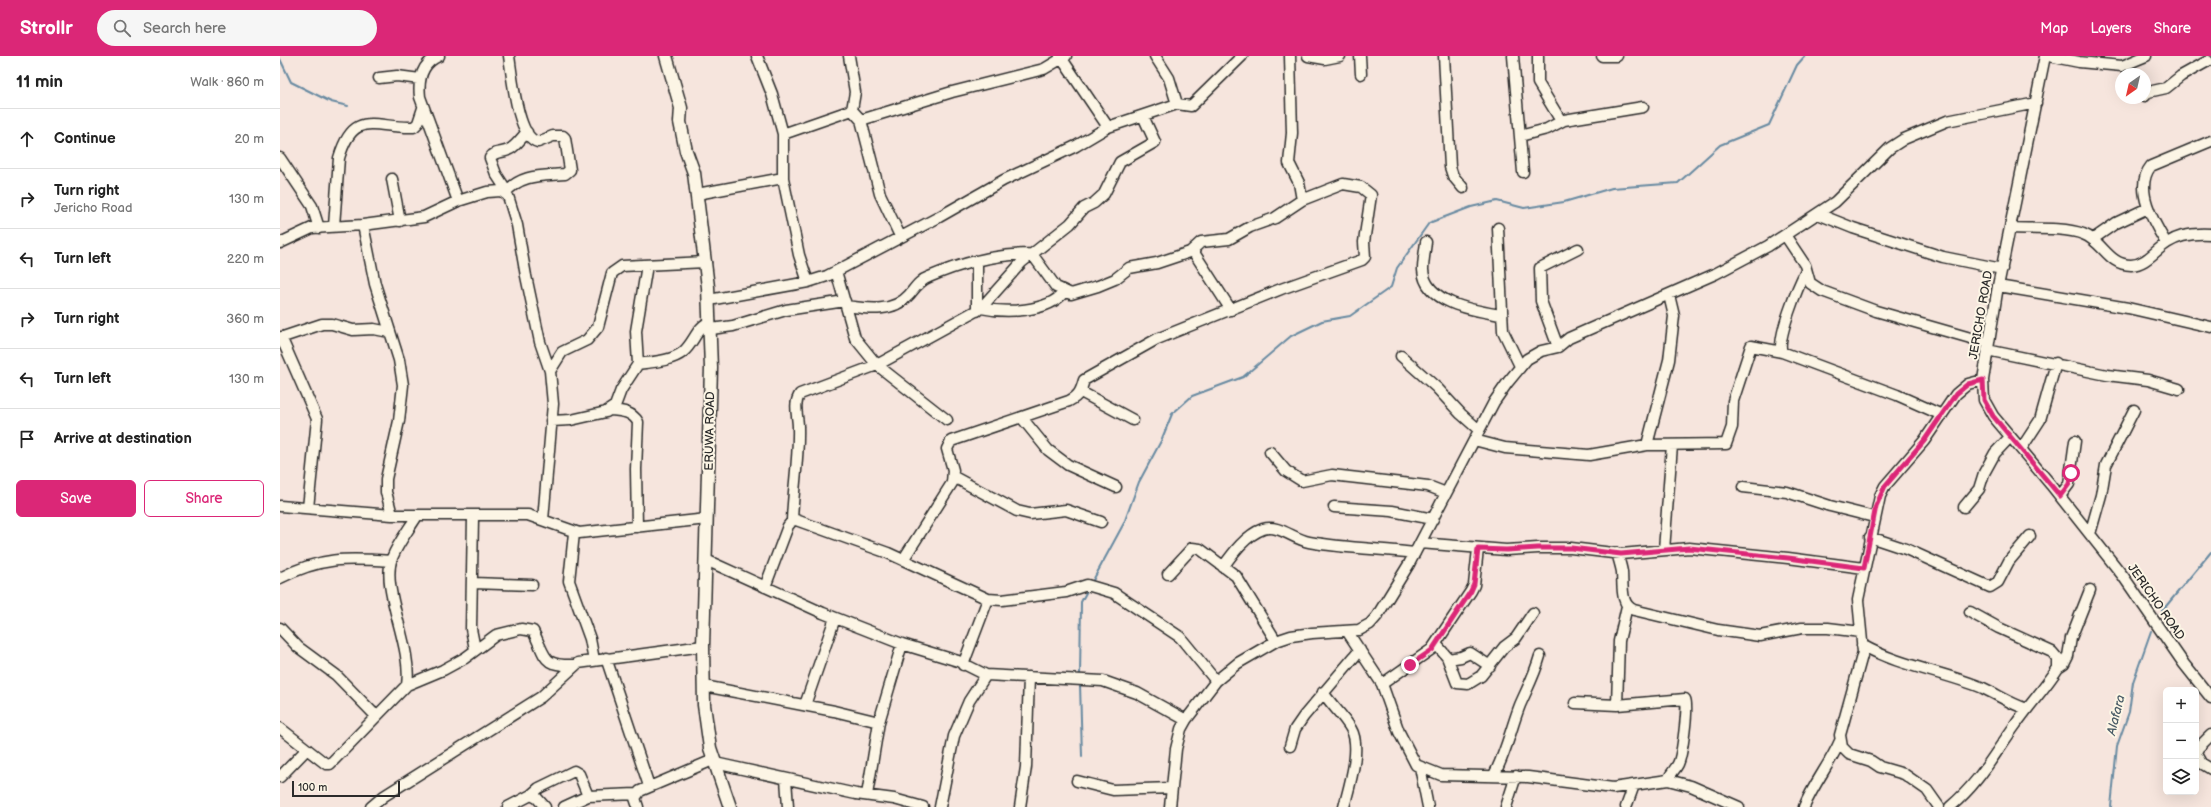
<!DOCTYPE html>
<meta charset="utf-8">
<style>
:root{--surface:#fff;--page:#f6f6f6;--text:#222;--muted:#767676;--line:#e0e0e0;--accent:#db2777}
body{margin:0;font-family:"Balsamiq Sans",sans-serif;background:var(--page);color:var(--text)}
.controls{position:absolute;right:12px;bottom:12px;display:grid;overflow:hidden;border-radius:6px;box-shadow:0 4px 16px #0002}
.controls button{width:36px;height:36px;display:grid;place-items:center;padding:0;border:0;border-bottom:1px solid var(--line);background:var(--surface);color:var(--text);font:20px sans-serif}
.compass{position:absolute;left:1835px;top:12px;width:36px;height:36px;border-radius:50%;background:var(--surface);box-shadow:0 4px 16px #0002;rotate:214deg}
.scale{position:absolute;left:12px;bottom:10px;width:108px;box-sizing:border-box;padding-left:4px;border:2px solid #2b2b2b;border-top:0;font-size:11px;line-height:14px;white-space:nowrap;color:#2b2b2b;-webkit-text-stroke:3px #fcf5e5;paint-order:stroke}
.stop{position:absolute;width:12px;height:12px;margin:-9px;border:3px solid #db2777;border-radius:50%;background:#fff}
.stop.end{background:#db2777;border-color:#fff;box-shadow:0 1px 4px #0008}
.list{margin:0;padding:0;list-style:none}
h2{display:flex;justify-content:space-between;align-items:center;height:52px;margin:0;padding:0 16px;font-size:17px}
h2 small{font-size:13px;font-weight:400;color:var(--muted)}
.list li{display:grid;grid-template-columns:26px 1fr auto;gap:12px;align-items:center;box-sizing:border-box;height:60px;padding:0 16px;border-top:1px solid var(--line)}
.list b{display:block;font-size:15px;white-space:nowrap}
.list p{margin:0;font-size:13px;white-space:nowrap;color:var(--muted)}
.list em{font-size:13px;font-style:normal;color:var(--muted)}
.actions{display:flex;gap:8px;padding:12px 16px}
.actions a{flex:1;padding:9px 0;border:1px solid var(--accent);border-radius:6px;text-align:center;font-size:14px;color:var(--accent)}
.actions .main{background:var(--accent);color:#fff}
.icon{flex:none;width:22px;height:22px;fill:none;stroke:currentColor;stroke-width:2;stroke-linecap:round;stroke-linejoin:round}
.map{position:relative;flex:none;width:1931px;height:751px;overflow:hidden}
header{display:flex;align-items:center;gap:24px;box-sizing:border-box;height:56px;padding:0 20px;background:var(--accent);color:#fff}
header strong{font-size:19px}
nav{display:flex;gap:22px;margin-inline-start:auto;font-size:14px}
.search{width:280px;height:36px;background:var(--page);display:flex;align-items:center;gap:10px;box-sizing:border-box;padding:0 14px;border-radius:22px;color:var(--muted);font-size:15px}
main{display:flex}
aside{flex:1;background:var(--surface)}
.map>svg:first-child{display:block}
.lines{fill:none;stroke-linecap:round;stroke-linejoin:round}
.stream{stroke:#678aa1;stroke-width:2}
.minor-casing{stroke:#2b2b2b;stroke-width:13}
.major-casing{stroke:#2b2b2b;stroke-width:15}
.minor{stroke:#fcf5e5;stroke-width:10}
.major{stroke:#fcf5e5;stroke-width:12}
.route{stroke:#db2777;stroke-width:5}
.labels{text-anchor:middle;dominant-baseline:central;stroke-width:4;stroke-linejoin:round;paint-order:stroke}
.street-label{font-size:12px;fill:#2b2b2b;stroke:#fcf5e5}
.water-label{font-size:13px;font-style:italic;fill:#495b66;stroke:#fcf5e5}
</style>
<header>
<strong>Strollr</strong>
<div class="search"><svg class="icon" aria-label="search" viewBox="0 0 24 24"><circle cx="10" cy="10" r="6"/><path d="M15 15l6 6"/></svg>Search here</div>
<nav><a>Map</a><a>Layers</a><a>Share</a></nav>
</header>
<main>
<aside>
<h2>11 min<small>Walk · 860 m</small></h2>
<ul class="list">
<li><svg class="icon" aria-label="ahead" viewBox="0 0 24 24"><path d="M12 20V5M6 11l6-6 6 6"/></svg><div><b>Continue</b></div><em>20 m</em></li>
<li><svg class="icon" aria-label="right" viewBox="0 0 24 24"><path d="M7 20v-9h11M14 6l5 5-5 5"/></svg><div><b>Turn right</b><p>Jericho Road</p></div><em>130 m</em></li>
<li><svg class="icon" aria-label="left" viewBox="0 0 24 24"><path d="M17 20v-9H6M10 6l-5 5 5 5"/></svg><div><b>Turn left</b></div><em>220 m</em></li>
<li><svg class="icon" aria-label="right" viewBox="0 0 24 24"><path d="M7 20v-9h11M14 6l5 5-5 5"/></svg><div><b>Turn right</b></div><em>360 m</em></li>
<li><svg class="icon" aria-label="left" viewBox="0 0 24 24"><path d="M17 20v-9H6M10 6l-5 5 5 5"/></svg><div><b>Turn left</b></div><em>130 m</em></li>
<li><svg class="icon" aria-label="arrive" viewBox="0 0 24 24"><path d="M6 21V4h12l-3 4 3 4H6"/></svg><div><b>Arrive at destination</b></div></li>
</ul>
<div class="actions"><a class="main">Save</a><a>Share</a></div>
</aside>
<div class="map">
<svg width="1931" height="751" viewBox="0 0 1931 751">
<rect width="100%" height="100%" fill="#f6e5dd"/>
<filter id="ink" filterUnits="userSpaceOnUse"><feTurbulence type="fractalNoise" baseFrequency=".025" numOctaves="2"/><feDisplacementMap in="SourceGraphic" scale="8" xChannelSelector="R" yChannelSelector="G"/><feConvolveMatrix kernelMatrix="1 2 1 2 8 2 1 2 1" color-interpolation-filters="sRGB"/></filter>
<g filter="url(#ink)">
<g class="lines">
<!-- stream -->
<path class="stream" d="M 0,3 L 11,26 L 51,46 L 68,50
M 811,528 L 844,467 L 859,426 L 881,385 L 892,358 L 912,340 L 963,321 L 1011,280 L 1042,265 L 1070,260 L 1111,231 L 1117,212 L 1149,167 L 1191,151 L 1217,145 L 1244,152 L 1284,146 L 1332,132 L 1398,127 L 1440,89 L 1489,69 L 1517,9 L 1525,0
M 1882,555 L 1931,496
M 800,621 L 801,546 L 808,533
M 800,628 L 802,700
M 1831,751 L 1837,690 L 1849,656 L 1853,626 L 1871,575"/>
<defs>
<path id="minor" d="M 159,0 C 142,7 138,24 140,41 L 178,145
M 477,0 L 492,38 L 503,78 L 503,122 L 519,199 L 528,226
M 569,0 L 575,36 L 572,54
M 780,0 L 828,71
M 875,0 L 889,22 L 897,48
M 1010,0 L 1012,77 L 1009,107 L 1019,127 L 1022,144
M 1028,0 L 1045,3 L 1060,0
M 1080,0 L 1081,18
M 1164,0 L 1170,111 L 1173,120 L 1183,132
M 1233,0 L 1243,116
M 1258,0 L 1258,27 L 1281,65
M 1322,0 L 1337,0
M 1765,0 L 1718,230 L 1703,324 L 1704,344 L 1713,360 L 1771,429 L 1843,520 L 1904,608 L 1931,642
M 1769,0 L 1799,6 L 1842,10 L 1866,0
M 99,22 L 117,20 L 140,23
M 1865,40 L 1868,36 L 1886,32 L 1901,20 L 1928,5
M 572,54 L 581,64 L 600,138 L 620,180
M 581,64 L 672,36 L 764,13 L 786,0
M 503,78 L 572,54
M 1240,80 L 1267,73 L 1284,64 L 1363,51
M 0,102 L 32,150 L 39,172
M 112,123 L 120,165
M 227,135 L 216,118 L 210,102 C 215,94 223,98 230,93 C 236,90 242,81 247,76
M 225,137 C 241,118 261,120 285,118 L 290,114 L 285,82 L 283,80 L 273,80 L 258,86 C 237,82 232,19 229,0
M 417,138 L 503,122
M 1538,158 L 1573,172 L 1663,201 L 1722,213
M 83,169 L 95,228 L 119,304 L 123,329 L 119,365 L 106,423 L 106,436 L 112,459
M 54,170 L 59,102 C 74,51 96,73 134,71 L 138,67 L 143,52
M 1218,172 L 1223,275 L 1240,310
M 1730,172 C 1750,173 1785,171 1803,178 C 1823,185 1828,209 1851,209 C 1867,208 1874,195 1887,187 C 1900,178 1916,177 1931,178
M 1505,179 L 1525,209 L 1530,227 L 1542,235 L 1596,255 L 1708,287
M 1813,183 L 1836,167 L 1868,152
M 1146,186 C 1145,195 1143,205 1143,214 C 1145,248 1197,255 1221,259
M 0,187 L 32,172 L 83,169 L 144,161 L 178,145 L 207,136 L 221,135 L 228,140 L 237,169 L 246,220 L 260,286 L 270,315 L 273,348 L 263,464
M 1886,187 C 1874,167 1853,132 1871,110 L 1931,85
M 556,215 L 575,282 L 597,309 L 701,252 L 742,206 L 790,168 L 804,152 L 814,147 L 824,138 L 840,106 L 875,86 L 863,60
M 1526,215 C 1519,228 1496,283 1502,296 L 1617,339 L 1662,359
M 1718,230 L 1848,252 L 1931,271
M 429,244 L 528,226 L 547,220 L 659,161 L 724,124 L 796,90 L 828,71 L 897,48 L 911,50 L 962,0
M 566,250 C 588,253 613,257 629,239 C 635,232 640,224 649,221 C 681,207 718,198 752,198 L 776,231 L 791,238 L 818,230 L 835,223 L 849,212 L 877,207 L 913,195 L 951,254
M 701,252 C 724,257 768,257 784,236
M 697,255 L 697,206
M 431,273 L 453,270 L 506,254 L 565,245
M 1,281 L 37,363 L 28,452
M 0,282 L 42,268 L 52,268 L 73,274 L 94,273 L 109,276
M 1278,291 L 1261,245 L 1260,212 L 1298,193
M 1707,294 L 1827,319 L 1868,324 L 1899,333
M 1121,300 L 1157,332 L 1181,358 L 1199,374
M 358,308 C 372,306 392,305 403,296 C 414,287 417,270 430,266
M 270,315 L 282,296 L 307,284 L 318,271 L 332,217 L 342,210 L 426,206
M 801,336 L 853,364
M 331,354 C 343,355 352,356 358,366 L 356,413 L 357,471
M 742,362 L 768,394 L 788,409 L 836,431
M 271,365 L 291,364 L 326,356 L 335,350 L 341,334 L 358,308 L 356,275 L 367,209
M 1194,384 L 1225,392 L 1309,399 L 1367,389 L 1446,388 L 1452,371 L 1453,345 L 1471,290 L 1502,296
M 1367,389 L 1389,304 L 1394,260 L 1389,239
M 1741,393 L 1760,364 L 1776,307
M 990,396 L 1006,415 L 1022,425 L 1052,419 L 1148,430 L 1166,437
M 674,421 L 737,455 L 750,458 L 786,454 L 821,466
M 1463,431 L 1507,436 L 1550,450 L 1594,461
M 1780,440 L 1789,428 L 1795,385
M 0,450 L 112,459 L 248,459 L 299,477 L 427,463
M 1054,451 L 1112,455 L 1153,463
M 1684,451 L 1699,433 L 1704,417 L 1715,397 L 1730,381
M 193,461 L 191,573 L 195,593
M 512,465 C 513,433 519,403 518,371 C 518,360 513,348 520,338 L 597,309 L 667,364
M 294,477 L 289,525 L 310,583 L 314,604
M 1810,478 L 1821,439 L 1826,409 L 1854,354
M 1590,481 L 1626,493 L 1710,531 L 1718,526 L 1729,505 L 1750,480
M 1140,487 L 1226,494 L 1258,492 L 1291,492 L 1341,498 L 1409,492 L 1508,502 L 1584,512
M 1384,494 L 1392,389
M 1337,497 C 1339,504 1341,510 1342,516 C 1343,529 1340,549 1354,554 L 1438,574 L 1480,580 L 1522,572 L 1548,572 L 1581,576
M 426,504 L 543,557 L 622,588 L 678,605 L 706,619 L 823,625 L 857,637 L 906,664
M 623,504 L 672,427 L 673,414 L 667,393 L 671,385 L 789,345 C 799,340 801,335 804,324 L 877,283 L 1001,233 L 1082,204 L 1085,201 L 1084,186 L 1091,139 L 1081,131 L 1063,128 L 1022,144 L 995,162 L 970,171 L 949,183 L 921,186 L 910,196
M 943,511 C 953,497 966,479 983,473 C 999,468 1013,483 1029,486 C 1063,492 1100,493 1135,497
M 888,518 L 912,492 L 920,493 L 956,520 L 996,585
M 0,522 C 41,501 66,502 111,505
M 193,527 L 252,529
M 485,531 L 508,470 L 512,465 L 516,464 L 608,497 L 708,543 L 722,544 L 786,536 L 807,529 L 834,537 L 900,581 L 936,625
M 1690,556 L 1719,572 L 1772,596 L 1778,603 L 1778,612
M 0,572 L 18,591 L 56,619 L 96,660
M 1067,575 L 1102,628 L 1119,676 L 1136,709 L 1161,719 L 1248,721 L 1333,732 L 1388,724 L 1411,730 L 1459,751
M 1156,588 L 1167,601 L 1177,627 L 1188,628 L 1201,620 L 1224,591 L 1236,582 L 1253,557
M 1582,589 C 1619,610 1664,616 1703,632 C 1718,639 1731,648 1747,653
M 326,602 L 369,730
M 1168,603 L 1181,601 L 1190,597 L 1210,610
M 683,609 L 708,543
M 1102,628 L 1152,593 L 1191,535 L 1194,529 L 1198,493
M 127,629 C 133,589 100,533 112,502 C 118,487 129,473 137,460
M 424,630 L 554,655 L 599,666
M 1043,636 C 1051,649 1064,660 1071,673 C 1082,691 1069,731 1064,751
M 1295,647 L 1337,649 L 1405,643 C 1409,649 1402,700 1398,708 C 1395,714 1390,718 1388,724
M 525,649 L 555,562
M 1337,649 L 1339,585 L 1347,550
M 0,672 L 46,708 L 50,708 L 127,629 L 163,614 L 185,602 L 216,579 L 241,573 L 253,575 C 267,603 262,610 295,609
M 1010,690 L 1015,673 L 1024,660 L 1080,594
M 1916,697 L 1918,692 L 1931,679
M 1916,698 L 1921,707 L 1931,713
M 435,707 L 576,738 L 614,743 L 643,751
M 1140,711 L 1148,751
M 1214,719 C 1226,697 1231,672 1240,649 C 1247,633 1255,618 1260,600
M 0,721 L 27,693
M 506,723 L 508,751
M 797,725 L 833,734 L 892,732
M 251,739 L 259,732 L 294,715 L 299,718 L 308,740
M 587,739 L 599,666 L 622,588
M 91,751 L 104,740 L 261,641 L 298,607 L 423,590
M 228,751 L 251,739 L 257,742 L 265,751
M 284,751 L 308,740 L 356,738
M 358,751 L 355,742 L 360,735 L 433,704
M 660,751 L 674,680 L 689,645 L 706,619
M 740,751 L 746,711 L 749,621
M 890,751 L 896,693 L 901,673 L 906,664 L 936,625 L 958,607 L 996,585 L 1011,580 L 1032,577 L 1079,574 L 1090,568 L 1097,560 L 1129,508 L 1214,346 L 1228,326 L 1247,303 L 1261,295 L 1278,291 L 1289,282 L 1435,218 L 1488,190 L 1555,146 L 1610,92 L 1624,83 L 1667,65 L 1756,47
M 1226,751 L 1236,720
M 1346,751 L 1354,729
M 1524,751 C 1534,727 1550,708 1560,685
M 1659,751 L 1647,734 L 1624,718 L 1600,711 L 1591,705 L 1569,698 L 1562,691 L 1560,679 L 1583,596 L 1578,544 L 1600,440 L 1605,430 L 1644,385 L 1676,338 L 1688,328 L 1703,324
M 1670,751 C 1700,726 1714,698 1736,668 C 1749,649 1766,631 1778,612 L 1784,608 L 1788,600 L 1791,582 L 1810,534"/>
<path id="major" d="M 386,0 L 401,52 L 400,66 L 406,95 L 414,117 L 428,231 L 431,312 L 423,590 L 424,649 L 430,692 L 450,751"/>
</defs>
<!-- minor casing -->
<use href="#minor" class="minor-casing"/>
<!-- major casing -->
<use href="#major" class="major-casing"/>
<!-- minor -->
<use href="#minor" class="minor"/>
<!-- major -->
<use href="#major" class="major"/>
</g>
</g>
<g class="lines" filter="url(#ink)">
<!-- route -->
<path class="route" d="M 1130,609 L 1152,594 L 1191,535 L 1194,528 L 1198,493 L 1226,494 L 1258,492 L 1291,492 L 1341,498 L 1409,492 L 1508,502 L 1584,512 L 1596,450 L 1605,430 L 1644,385 L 1676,338 L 1688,328 L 1703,324 L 1704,344 L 1713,360 L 1780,440 L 1789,428 L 1791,417"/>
</g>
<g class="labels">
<!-- street labels -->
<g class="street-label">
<text transform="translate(1701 259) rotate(-80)">JERICHO ROAD</text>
<text transform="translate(430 375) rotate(-89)">ERUWA ROAD</text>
<text transform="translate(1876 546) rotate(55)">JERICHO ROAD</text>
</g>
<!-- water labels -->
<g class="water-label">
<text transform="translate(1836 659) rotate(-76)">Alafara</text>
</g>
</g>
</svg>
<div class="controls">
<button>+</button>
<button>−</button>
<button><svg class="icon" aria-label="layers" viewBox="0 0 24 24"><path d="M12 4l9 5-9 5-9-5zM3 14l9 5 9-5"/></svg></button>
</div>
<svg class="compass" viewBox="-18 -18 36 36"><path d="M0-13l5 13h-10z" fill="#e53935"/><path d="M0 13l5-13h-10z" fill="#767676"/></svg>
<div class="scale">100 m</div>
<div class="stop" style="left:1791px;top:417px"></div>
<div class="stop end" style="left:1130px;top:609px"></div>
</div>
</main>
